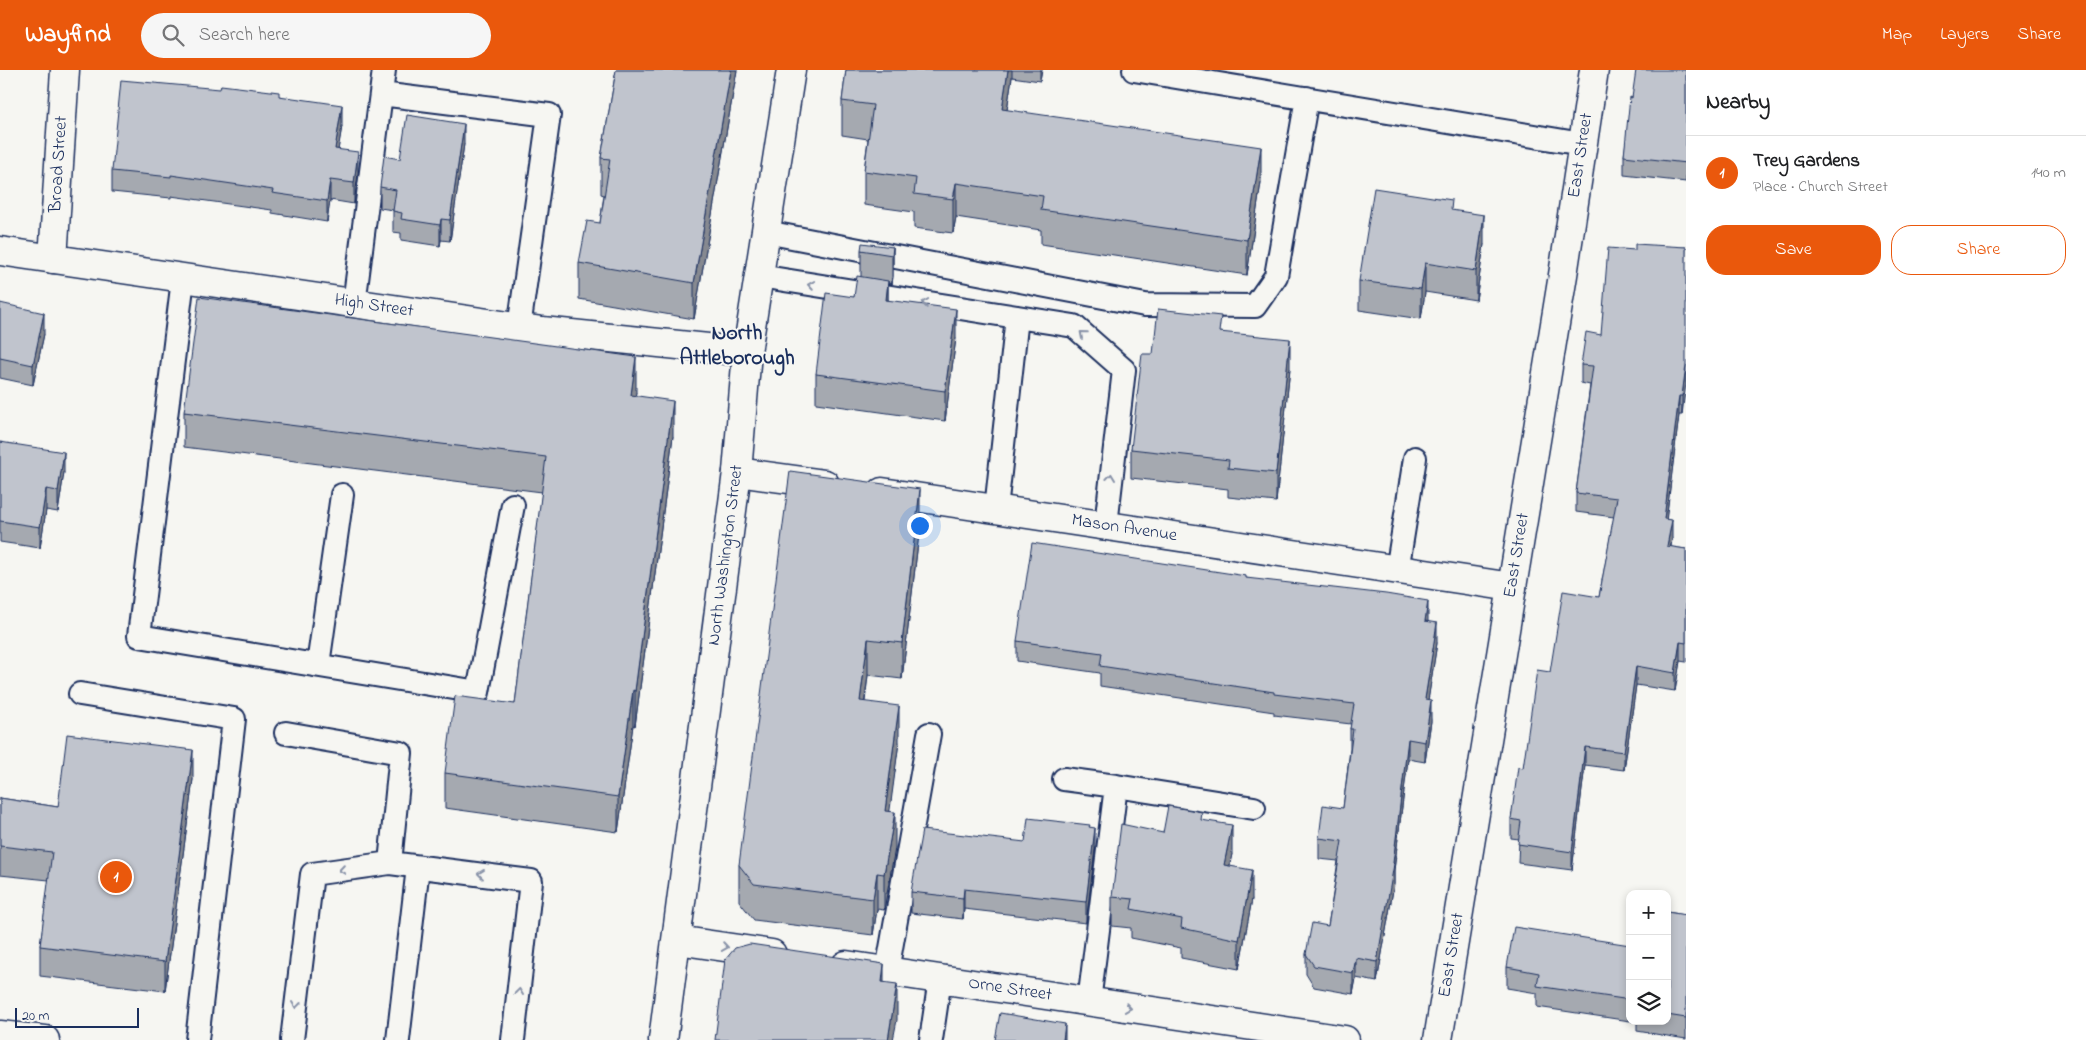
<!DOCTYPE html>
<meta charset="utf-8">
<style>
:root{--surface:#fff;--page:#f6f6f6;--text:#202124;--muted:#757577;--line:#e0e0e0;--accent:#ea580c}
body{margin:0;font-family:"Indie Flower",sans-serif;background:var(--page);color:var(--text)}
.controls{position:absolute;right:15px;bottom:15px;display:grid;overflow:hidden;border-radius:10px;box-shadow:0 2px 8px #0003}
.controls button{width:45px;height:45px;display:grid;place-items:center;padding:0;border:0;border-bottom:1px solid var(--line);background:var(--surface);color:var(--text);font:25px sans-serif}
.scale{position:absolute;left:15px;bottom:12px;width:124px;box-sizing:border-box;padding-left:5px;border:2px solid #1b2f5e;border-top:0;font-size:14px;line-height:18px;white-space:nowrap;color:#1b2f5e;-webkit-text-stroke:4px #f6f6f2;paint-order:stroke}
.you{position:absolute;left:919px;top:455px;width:18px;height:18px;margin:-12px;border:4px solid #fff;border-radius:50%;background:#1a73e8;box-shadow:0 0 0 8px #1a73e833}
.badge{display:grid;place-items:center;width:32px;height:32px;border-radius:50%;background:var(--accent);color:#fff;font-size:16px;font-weight:700}
.pin{position:absolute;translate:-50% -50%;border:2px solid #fff;box-shadow:0 1px 5px #0006}
.list{margin:0;padding:0;list-style:none}
h2{display:flex;justify-content:space-between;align-items:center;height:65px;margin:0;padding:0 20px;font-size:21px}
h2 small{font-size:16px;font-weight:400;color:var(--muted)}
.list li{display:grid;grid-template-columns:32px 1fr auto;gap:15px;align-items:center;box-sizing:border-box;height:75px;padding:0 20px;border-top:1px solid var(--line)}
.list b{display:block;font-size:19px;white-space:nowrap}
.list p{margin:0;font-size:16px;white-space:nowrap;color:var(--muted)}
.list em{font-size:16px;font-style:normal;color:var(--muted)}
.actions{display:flex;gap:10px;padding:15px 20px}
.actions a{flex:1;padding:11px 0;border:1px solid var(--accent);border-radius:20px;text-align:center;font-size:18px;color:var(--accent)}
.actions .main{background:var(--accent);color:#fff}
.icon{flex:none;width:28px;height:28px;fill:none;stroke:currentColor;stroke-width:2;stroke-linecap:round;stroke-linejoin:round}
.map{position:relative;flex:none;width:1686px;height:970px;overflow:hidden}
header{display:flex;align-items:center;gap:30px;box-sizing:border-box;height:70px;padding:0 25px;background:var(--accent);color:#fff}
header strong{font-size:24px}
nav{display:flex;gap:28px;margin-inline-start:auto;font-size:18px}
.search{width:350px;height:45px;background:var(--page);display:flex;align-items:center;gap:12px;box-sizing:border-box;padding:0 18px;border-radius:28px;color:var(--muted);font-size:19px}
main{display:flex}
aside{flex:1;background:var(--surface)}
.map>svg:first-child{display:block}
.lines{fill:none;stroke-linecap:round;stroke-linejoin:round}
.lane-casing{stroke:#1b2f5e;stroke-width:26}
.street-casing{stroke:#1b2f5e;stroke-width:31}
.secondary-casing{stroke:#1b2f5e;stroke-width:31}
.lane{stroke:#f6f6f2;stroke-width:22}
.street{stroke:#f6f6f2;stroke-width:28}
.secondary{stroke:#f6f6f2;stroke-width:28}
.wall{fill:#a5a9b0;stroke:#1b2f5e}
.shaded-wall{fill:#868990;stroke:#1b2f5e}
.building{fill:#c0c4cd;stroke:#1b2f5e}
.oneway{stroke:#8892a8}
.labels{text-anchor:middle;dominant-baseline:central;stroke-width:4;stroke-linejoin:round;paint-order:stroke}
.street-label{font-size:18px;fill:#1b2f5e;stroke:#f6f6f2}
.district-label{font-size:22px;font-weight:bold;fill:#1b2f5e;stroke:#f6f6f2}
</style>
<header>
<strong>Wayfind</strong>
<div class="search"><svg class="icon" aria-label="search" viewBox="0 0 24 24"><circle cx="10" cy="10" r="6"/><path d="M15 15l6 6"/></svg>Search here</div>
<nav><a>Map</a><a>Layers</a><a>Share</a></nav>
</header>
<main>
<div class="map">
<svg width="1686" height="970" viewBox="0 0 1686 970">
<rect width="100%" height="100%" fill="#f6f6f2"/>
<filter id="ink" filterUnits="userSpaceOnUse"><feTurbulence type="fractalNoise" baseFrequency=".02" numOctaves="2"/><feDisplacementMap in="SourceGraphic" scale="10" xChannelSelector="R" yChannelSelector="G"/><feConvolveMatrix kernelMatrix="1 2 1 2 8 2 1 2 1" color-interpolation-filters="sRGB"/></filter>
<g filter="url(#ink)">
<g class="lines">
<defs>
<path id="lane" d="M 1134,0 L 1582,74
M 381,24 L 549,45 L 519,258
M 766,162 L 1145,235 L 1255,236 L 1276,206 L 1307,28
M 759,206 L 1074,256 L 1124,300 L 1106,455
M 183,209 L 139,566 L 478,622 L 513,435
M 354,234 L 384,0
M 996,439 L 1017,247
M 1397,501 L 1415,388
M 318,595 L 342,425
M 80,624 L 234,649 L 197,970
M 286,663 L 401,683 L 390,793 L 531,811 L 513,970
M 1064,709 L 1116,716 L 1089,932
M 1116,716 L 1254,738
M 887,901 L 929,664
M 292,970 L 312,804 L 390,793
M 398,970 L 418,797
M 931,970 L 940,909"/>
<g id="street">
<path id="s1" d="M 53,189 L 65,0"/>
<path d="M 737,402 L 825,414"/>
<path id="s2" d="M 882,422 L 1512,517"/>
<path d="M 677,870 L 772,884"/>
<path id="s3" d="M 846,895 L 1345,970"/>
<path d="M 0,965 L 45,970"/>
<path id="s4" d="M 1438,970 L 1563,205 L 1594,0"/>
</g>
<g id="secondary">
<path id="s5" d="M 0,181 L 542,261 L 747,282"/>
<path id="s6" d="M 663,970 L 737,402 L 747,282 L 791,0"/>
</g>
</defs>
<!-- lane casing -->
<use href="#lane" class="lane-casing"/>
<!-- street casing -->
<use href="#street" class="street-casing"/>
<!-- secondary casing -->
<use href="#secondary" class="secondary-casing"/>
<!-- lane -->
<use href="#lane" class="lane"/>
<!-- street -->
<use href="#street" class="street"/>
<!-- secondary -->
<use href="#secondary" class="secondary"/>
</g>
<!-- wall -->
<path class="wall" d="M 616,0 L 737,0 L 694,249 L 579,229 L 579,193 L 600,153 L 604,125 L 601,124 L 601,88 Z
M 846,0 L 1042,0 L 1040,11 L 1012,7 L 1007,40 L 1261,112 L 1247,205 L 1041,174 L 1041,160 L 956,147 L 953,163 L 914,158 L 914,142 L 864,135 L 864,101 L 868,69 L 842,65 L 842,31 Z
M 1686,0 L 1686,112 L 1624,105 L 1624,86 L 1632,28 Z
M 279,26 L 342,56 L 338,79 L 358,103 L 354,134 L 330,130 L 327,152 L 272,143 L 272,140 L 171,126 L 171,128 L 112,122 L 112,101 Z
M 464,74 L 450,171 L 441,170 L 440,176 L 401,170 L 401,163 L 393,162 L 393,140 L 380,138 L 380,117 L 400,89 Z
M 1452,141 L 1484,174 L 1476,230 L 1425,222 L 1421,249 L 1359,240 L 1359,211 Z
M 893,177 L 893,206 L 892,214 L 888,213 L 888,230 L 956,268 L 945,351 L 816,333 L 816,304 L 854,227 L 861,206 L 861,180 Z
M 1686,177 L 1682,345 L 1679,345 L 1666,449 L 1672,469 L 1671,477 L 1686,479 L 1686,592 L 1680,591 L 1675,621 L 1636,615 L 1624,700 L 1585,695 L 1572,800 L 1518,793 L 1519,769 L 1511,768 L 1511,749 L 1523,698 L 1550,602 L 1599,527 L 1614,447 L 1576,442 L 1576,423 L 1590,315 L 1581,313 L 1581,295 L 1601,265 L 1635,180 Z
M 0,233 L 44,264 L 33,315 L 0,308 Z
M 1221,262 L 1290,298 L 1276,432 L 1228,427 L 1228,419 L 1131,408 L 1131,379 L 1153,284 Z
M 636,322 L 635,326 L 673,366 L 635,656 L 633,655 L 618,762 L 445,738 L 445,703 L 515,634 L 542,422 L 184,377 L 184,342 Z
M 0,372 L 64,402 L 58,442 L 46,440 L 40,478 L 0,472 Z
M 920,455 L 902,609 L 868,605 L 865,632 L 899,672 L 889,741 L 895,778 L 884,840 L 877,839 L 873,865 L 754,850 L 739,831 L 739,795 Z
M 1246,508 L 1428,551 L 1437,573 L 1428,630 L 1431,651 L 1425,692 L 1408,689 L 1394,800 L 1394,814 L 1377,912 L 1356,908 L 1353,924 L 1314,917 L 1306,904 L 1306,884 L 1328,856 L 1338,791 L 1319,789 L 1319,768 L 1343,738 L 1350,679 L 1350,659 L 1351,654 L 1274,645 L 1274,642 L 1100,616 L 1100,603 L 1017,591 L 1017,571 Z
M 193,709 L 165,921 L 40,906 L 40,876 L 49,810 L 0,805 L 0,728 L 58,737 Z
M 1202,750 L 1232,784 L 1229,796 L 1252,829 L 1239,899 L 1181,888 L 1181,878 L 1131,868 L 1131,858 L 1112,856 L 1112,827 L 1163,763 Z
M 1090,757 L 1095,779 L 1086,853 L 964,839 L 963,849 L 911,843 L 911,822 L 1025,772 Z
M 1667,842 L 1686,845 L 1686,969 L 1637,961 L 1637,952 L 1631,951 L 1667,951 Z
M 1630,875 L 1630,951 L 1537,937 L 1537,923 L 1507,918 L 1507,897 Z"/>
<!-- shaded-wall -->
<path class="shaded-wall" d="M 731,0 L 737,0 L 694,249 L 694,213 Z
M 1008,0 L 1012,0 L 1012,7 L 1002,73 L 1002,39 Z
M 1040,0 L 1042,0 L 1040,11 Z
M 342,35 L 342,56 L 335,99 L 335,79 Z
M 464,54 L 464,74 L 450,171 L 450,150 Z
M 1261,77 L 1261,112 L 1247,205 L 1247,170 Z
M 358,82 L 358,103 L 354,134 L 354,113 Z
M 330,110 L 330,130 L 327,152 L 327,131 Z
M 956,113 L 956,147 L 953,163 L 953,129 Z
M 1484,145 L 1484,174 L 1476,230 L 1476,201 Z
M 441,149 L 441,170 L 440,176 L 440,155 Z
M 893,177 L 893,206 L 892,214 L 892,185 Z
M 1425,193 L 1425,222 L 1421,249 L 1421,219 Z
M 888,211 L 888,240 L 886,230 Z
M 956,239 L 956,268 L 945,351 L 945,321 Z
M 44,243 L 44,264 L 33,315 L 33,295 Z
M 1290,269 L 1290,298 L 1276,432 L 1276,403 Z
M 636,287 L 636,322 L 631,360 L 631,325 Z
M 1686,295 L 1686,313 L 1682,345 L 1682,326 Z
M 1679,326 L 1679,345 L 1664,468 L 1664,449 Z
M 673,331 L 673,366 L 635,656 L 635,621 Z
M 64,382 L 64,402 L 58,442 L 58,421 Z
M 46,419 L 46,440 L 40,478 L 40,457 Z
M 920,419 L 920,455 L 902,609 L 902,573 Z
M 1672,450 L 1672,469 L 1667,495 L 1667,476 Z
M 1428,531 L 1428,552 L 1425,551 Z
M 1437,553 L 1437,573 L 1425,650 L 1425,629 Z
M 868,569 L 868,605 L 860,667 L 860,631 Z
M 1680,572 L 1680,591 L 1675,621 L 1675,603 Z
M 1636,596 L 1636,615 L 1624,700 L 1624,682 Z
M 633,620 L 633,655 L 618,762 L 618,727 Z
M 1431,630 L 1431,651 L 1425,692 L 1425,672 Z
M 899,636 L 899,672 L 885,777 L 885,741 Z
M 1408,669 L 1408,689 L 1394,800 L 1394,814 L 1377,912 L 1377,892 L 1393,793 Z
M 1585,677 L 1585,695 L 1572,800 L 1572,782 Z
M 193,680 L 193,709 L 165,921 L 165,892 Z
M 895,742 L 895,778 L 884,840 L 884,804 Z
M 1232,755 L 1232,784 L 1224,824 L 1224,795 Z
M 1095,758 L 1095,779 L 1086,853 L 1086,832 Z
M 1252,800 L 1252,829 L 1239,899 L 1239,870 Z
M 877,803 L 877,839 L 873,865 L 873,829 Z
M 964,819 L 964,839 L 963,849 L 963,828 Z
M 1356,888 L 1356,908 L 1353,924 L 1353,903 Z
M 884,894 L 884,930 L 882,912 Z
M 897,914 L 897,950 L 893,970 L 888,970 Z
M 1065,954 L 1065,970 L 1063,970 Z"/>
<!-- building -->
<path class="building" d="M 616,0 L 731,0 L 694,213 L 579,193 L 587,151 L 600,153 L 610,89 L 601,88 Z
M 846,0 L 1008,0 L 1002,39 L 1261,77 L 1247,170 L 1041,140 L 1043,126 L 956,113 L 953,129 L 914,124 L 916,108 L 864,101 L 873,35 L 842,31 Z
M 1636,0 L 1686,0 L 1686,93 L 1624,86 L 1630,27 L 1632,28 Z
M 121,10 L 220,19 L 221,15 L 279,22 L 279,26 L 342,35 L 335,79 L 358,82 L 354,113 L 330,110 L 327,131 L 272,123 L 273,120 L 171,105 L 171,107 L 112,101 Z
M 407,45 L 464,54 L 450,150 L 441,149 L 440,155 L 401,149 L 402,143 L 393,141 L 396,120 L 380,117 L 384,86 L 400,89 Z
M 1374,118 L 1452,130 L 1451,140 L 1484,145 L 1476,201 L 1425,193 L 1421,219 L 1359,211 Z
M 862,173 L 893,177 L 892,185 L 861,180 Z
M 1635,174 L 1686,177 L 1686,295 L 1682,326 L 1679,326 L 1664,449 L 1672,450 L 1667,476 L 1686,479 L 1686,573 L 1680,572 L 1675,603 L 1636,596 L 1624,682 L 1585,677 L 1572,782 L 1518,774 L 1521,751 L 1511,749 L 1518,697 L 1523,698 L 1537,600 L 1550,602 L 1563,521 L 1599,527 L 1617,428 L 1576,423 L 1593,296 L 1581,295 L 1586,262 L 1601,265 L 1608,178 L 1635,180 Z
M 857,206 L 888,211 L 886,230 L 956,239 L 945,321 L 816,304 L 826,223 L 854,227 Z
M 199,227 L 636,287 L 631,325 L 673,331 L 635,621 L 633,620 L 618,727 L 445,703 L 455,626 L 515,634 L 546,387 L 184,342 Z
M 0,233 L 44,243 L 33,295 L 0,288 Z
M 1158,239 L 1221,246 L 1219,262 L 1290,269 L 1276,403 L 1228,398 L 1229,390 L 1131,379 L 1142,284 L 1153,284 Z
M 0,372 L 64,382 L 58,421 L 46,419 L 40,457 L 0,451 Z
M 790,401 L 920,419 L 902,573 L 868,569 L 860,631 L 899,636 L 885,741 L 895,742 L 884,804 L 877,803 L 873,829 L 754,814 L 739,795 Z
M 1032,473 L 1246,506 L 1246,508 L 1386,524 L 1428,531 L 1425,551 L 1437,553 L 1425,629 L 1431,630 L 1425,672 L 1408,669 L 1393,793 L 1394,794 L 1377,892 L 1356,888 L 1353,903 L 1314,896 L 1306,884 L 1312,853 L 1328,856 L 1342,771 L 1319,768 L 1323,735 L 1343,738 L 1353,659 L 1350,659 L 1354,634 L 1274,624 L 1274,622 L 1100,596 L 1102,583 L 1017,571 Z
M 67,664 L 193,680 L 165,892 L 40,876 L 52,782 L 0,776 L 0,728 L 58,737 Z
M 1168,736 L 1202,742 L 1201,750 L 1232,755 L 1224,795 L 1252,800 L 1239,870 L 1181,858 L 1182,849 L 1131,839 L 1133,829 L 1112,827 L 1121,754 L 1163,763 Z
M 1028,748 L 1090,755 L 1089,757 L 1095,758 L 1086,832 L 964,819 L 963,828 L 911,822 L 922,760 L 1025,772 Z
M 1667,842 L 1686,845 L 1686,948 L 1667,945 Z
M 1514,857 L 1630,875 L 1630,930 L 1537,916 L 1539,903 L 1507,897 Z
M 750,874 L 884,894 L 882,912 L 897,914 L 888,970 L 715,970 L 725,890 L 735,878 Z
M 1000,943 L 1065,954 L 1063,970 L 995,970 Z"/>
<!-- one-way arrows -->
<defs><path id="oneway-chevron" d="M-2-3.5L2.5 0L-2 3.5" fill="none" stroke-width="1.6" stroke-linecap="round" stroke-linejoin="round" transform="scale(1.25)"/></defs>
<g class="oneway">
<use href="#oneway-chevron" transform="translate(811 215) rotate(-171)"/>
<use href="#oneway-chevron" transform="translate(925 233) rotate(-171)"/>
<use href="#oneway-chevron" transform="translate(1083 264) rotate(-139)"/>
<use href="#oneway-chevron" transform="translate(1111 407) rotate(-83)"/>
<use href="#oneway-chevron" transform="translate(342 800) rotate(172)"/>
<use href="#oneway-chevron" transform="translate(481 804) rotate(-173)"/>
<use href="#oneway-chevron" transform="translate(725 877) rotate(9)"/>
<use href="#oneway-chevron" transform="translate(519 922) rotate(-83)"/>
<use href="#oneway-chevron" transform="translate(296 935) rotate(97)"/>
<use href="#oneway-chevron" transform="translate(1128 938) rotate(8)"/>
</g>
</g>
<g class="labels">
<!-- street labels -->
<g class="street-label">
<text stroke="none"><textPath href="#s4" startOffset="896">East Street</textPath></text>
<text stroke="none"><textPath href="#s1" startOffset="95">Broad Street</textPath></text>
<text stroke="none"><textPath href="#s5" startOffset="378">High Street</textPath></text>
<text stroke="none"><textPath href="#s2" startOffset="245">Mason Avenue</textPath></text>
<text stroke="none"><textPath href="#s6" startOffset="489">North Washington Street</textPath></text>
<text stroke="none"><textPath href="#s4" startOffset="491">East Street</textPath></text>
<text stroke="none"><textPath href="#s4" startOffset="86">East Street</textPath></text>
<text stroke="none"><textPath href="#s3" startOffset="166">Orne Street</textPath></text>
</g>
<!-- district labels -->
<g class="district-label">
<text x="737" y="264">North<tspan x="737" dy="25">Attleborough</tspan></text>
</g>
</g>
</svg>
<div class="controls">
<button>+</button>
<button>−</button>
<button><svg class="icon" aria-label="layers" viewBox="0 0 24 24"><path d="M12 4l9 5-9 5-9-5zM3 14l9 5 9-5"/></svg></button>
</div>
<div class="scale">20 m</div>
<div class="you"></div>
<div class="pin badge" style="left:116px;top:807px">1</div>
</div>
<aside>
<h2>Nearby<small></small></h2>
<ul class="list">
<li><span class="badge">1</span><div><b>Trey Gardens</b><p>Place · Church Street</p></div><em>140 m</em></li>
</ul>
<div class="actions"><a class="main">Save</a><a>Share</a></div>
</aside>
</main>
